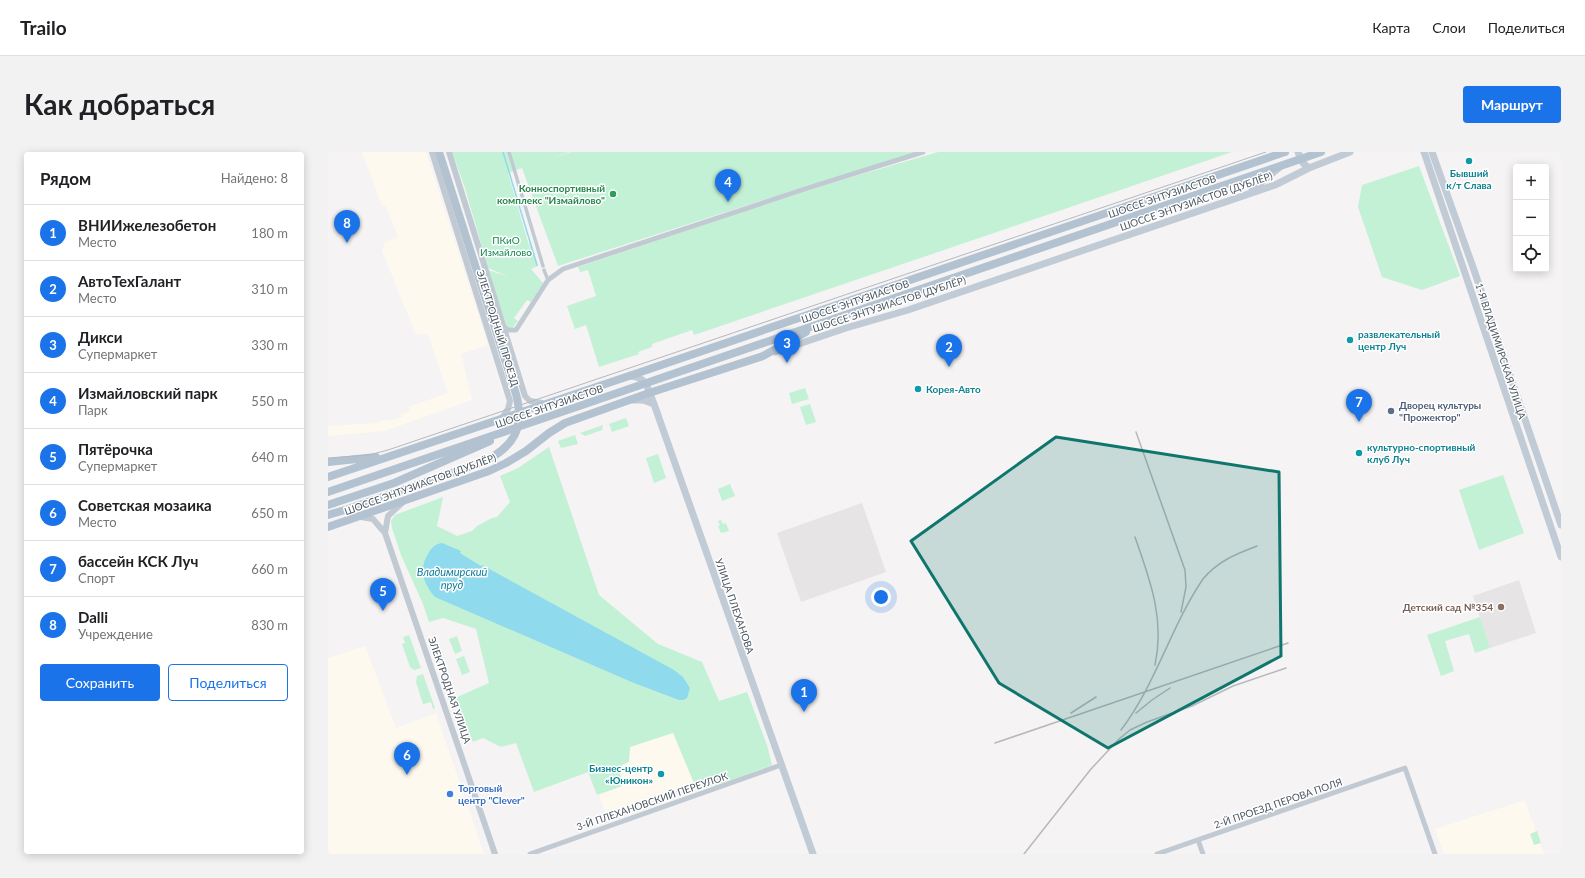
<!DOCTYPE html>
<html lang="ru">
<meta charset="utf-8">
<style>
:root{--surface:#fff;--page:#f2f2f2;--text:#202124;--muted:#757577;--line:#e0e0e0;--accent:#1a73e8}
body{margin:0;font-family:Lato,sans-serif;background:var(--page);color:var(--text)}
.controls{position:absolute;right:12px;top:12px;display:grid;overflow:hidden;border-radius:4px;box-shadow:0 2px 10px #0003}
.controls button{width:36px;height:36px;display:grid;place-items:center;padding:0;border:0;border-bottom:1px solid var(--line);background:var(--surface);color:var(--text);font:20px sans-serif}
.you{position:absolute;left:553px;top:445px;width:14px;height:14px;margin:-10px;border:3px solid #fff;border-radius:50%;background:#1a73e8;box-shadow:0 0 0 6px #1a73e833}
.badge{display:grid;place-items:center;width:26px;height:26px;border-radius:50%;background:var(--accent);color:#fff;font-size:13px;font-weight:700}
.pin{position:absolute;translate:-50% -33px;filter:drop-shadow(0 1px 2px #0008)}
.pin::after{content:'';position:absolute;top:21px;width:14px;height:12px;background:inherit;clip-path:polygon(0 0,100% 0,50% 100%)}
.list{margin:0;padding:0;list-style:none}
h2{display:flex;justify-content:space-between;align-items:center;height:52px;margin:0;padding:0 16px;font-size:17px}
h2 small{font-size:13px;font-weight:400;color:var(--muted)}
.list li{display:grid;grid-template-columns:26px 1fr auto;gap:12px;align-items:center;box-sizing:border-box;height:56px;padding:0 16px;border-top:1px solid var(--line)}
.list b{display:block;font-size:15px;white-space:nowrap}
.list p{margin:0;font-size:13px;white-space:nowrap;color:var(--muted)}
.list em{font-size:13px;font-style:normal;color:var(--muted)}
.actions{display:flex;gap:8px;padding:12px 16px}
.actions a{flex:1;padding:9px 0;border:1px solid var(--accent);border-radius:4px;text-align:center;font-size:14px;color:var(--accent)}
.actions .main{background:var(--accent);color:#fff}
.icon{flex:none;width:22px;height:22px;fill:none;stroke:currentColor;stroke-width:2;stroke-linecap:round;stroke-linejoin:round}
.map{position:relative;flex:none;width:1233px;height:702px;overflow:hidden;border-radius:4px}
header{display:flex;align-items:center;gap:24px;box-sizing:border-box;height:56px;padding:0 20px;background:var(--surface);border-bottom:1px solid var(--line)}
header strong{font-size:19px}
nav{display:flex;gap:22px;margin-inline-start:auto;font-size:14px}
.intro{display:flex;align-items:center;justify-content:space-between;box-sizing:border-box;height:96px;padding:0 24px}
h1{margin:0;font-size:28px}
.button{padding:10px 18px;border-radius:4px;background:var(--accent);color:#fff;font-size:14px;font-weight:700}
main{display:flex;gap:24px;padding:0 24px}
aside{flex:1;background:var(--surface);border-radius:4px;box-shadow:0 2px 10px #0003}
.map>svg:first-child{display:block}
.commercial{fill:#fdf9ef}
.education{fill:#e6e4e5}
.green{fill:#c3f1d5}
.water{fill:#90daee}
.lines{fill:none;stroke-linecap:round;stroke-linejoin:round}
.stream{stroke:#90daee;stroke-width:1.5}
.pedestrian{stroke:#c1cad2;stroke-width:3.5}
.minor{stroke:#c1cad2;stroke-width:5}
.tertiary{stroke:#c1cad2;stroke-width:6}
.secondary{stroke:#c1cbd6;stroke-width:7}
.primary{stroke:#b3c2d1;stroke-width:8}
.tram{stroke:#b5b8bd;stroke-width:1}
.rail{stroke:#b5b8bd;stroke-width:1.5}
.primary-bridge{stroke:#b3c2d1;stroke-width:8}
.marked{fill:#0f766e;fill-opacity:0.2;stroke:#0f766e;stroke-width:3;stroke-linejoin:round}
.culture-dot{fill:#0f9aa8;stroke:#fff;stroke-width:1.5}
.leisure-dot{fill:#2e9e5b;stroke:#fff;stroke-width:1.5}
.service-dot{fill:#5c6f8a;stroke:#fff;stroke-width:1.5}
.education-dot{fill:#8d6e63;stroke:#fff;stroke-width:1.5}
.shop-dot{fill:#3f7fe0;stroke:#fff;stroke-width:1.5}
.labels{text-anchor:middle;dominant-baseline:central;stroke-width:3;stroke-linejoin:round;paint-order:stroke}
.culture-label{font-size:10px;font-weight:bold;fill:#0d838f;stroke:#fff;text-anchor:start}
.leisure-label{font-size:10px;font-weight:bold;fill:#27864d;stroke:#fff;text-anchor:end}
.street-label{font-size:10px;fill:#4a5661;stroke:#fff}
.park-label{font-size:10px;fill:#17864f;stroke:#fff}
.service-label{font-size:10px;font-weight:bold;fill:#4e5e75;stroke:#fff;text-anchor:start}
.education-label{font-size:10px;font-weight:bold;fill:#785e54;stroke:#fff;text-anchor:end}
.shop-label{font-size:10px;font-weight:bold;fill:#366cbe;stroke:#fff;text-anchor:start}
.water-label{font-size:11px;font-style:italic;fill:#0c7c9b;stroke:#fff}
</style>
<header>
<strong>Trailo</strong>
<nav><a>Карта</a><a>Слои</a><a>Поделиться</a></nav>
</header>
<div class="intro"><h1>Как добраться</h1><a class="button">Маршрут</a></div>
<main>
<aside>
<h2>Рядом<small>Найдено: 8</small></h2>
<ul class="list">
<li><span class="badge">1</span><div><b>ВНИИжелезобетон</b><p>Место</p></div><em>180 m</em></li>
<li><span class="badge">2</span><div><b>АвтоТехГалант</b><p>Место</p></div><em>310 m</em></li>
<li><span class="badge">3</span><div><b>Дикси</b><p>Супермаркет</p></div><em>330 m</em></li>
<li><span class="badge">4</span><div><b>Измайловский парк</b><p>Парк</p></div><em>550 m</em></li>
<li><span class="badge">5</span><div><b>Пятёрочка</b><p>Супермаркет</p></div><em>640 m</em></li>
<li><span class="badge">6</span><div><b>Советская мозаика</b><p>Место</p></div><em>650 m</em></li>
<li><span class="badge">7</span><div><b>бассейн КСК Луч</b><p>Спорт</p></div><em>660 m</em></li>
<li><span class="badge">8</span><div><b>Dalli</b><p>Учреждение</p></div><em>830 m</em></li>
</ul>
<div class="actions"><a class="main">Сохранить</a><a>Поделиться</a></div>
</aside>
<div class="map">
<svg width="1233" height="702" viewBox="0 0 1233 702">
<rect width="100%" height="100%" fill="#f5f3f3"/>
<!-- commercial -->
<path class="commercial" d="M 34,0 L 98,0 L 160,193 L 133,202 L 144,248 L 57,279 L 0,284 L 0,274 L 47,271 L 56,268 L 63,268 L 74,265 L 73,262 L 82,259 L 80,255 L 120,241 L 100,182 L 88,183 L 54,99 L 57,90 L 70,85 L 58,54 L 54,54 Z
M 37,494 L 68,576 L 108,561 L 156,702 L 0,702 L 0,506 Z
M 345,580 L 366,632 L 278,663 L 271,643 L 294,634 L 292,620 L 302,595 Z
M 1197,648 L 1216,702 L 1116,702 L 1107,677 Z"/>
<!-- education -->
<path class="education" d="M 534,351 L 558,420 L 473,450 L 449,381 Z
M 1191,428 L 1208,481 L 1162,496 L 1145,444 Z"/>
<!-- green -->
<path class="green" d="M 124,0 L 241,0 L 225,6 L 243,0 L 590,0 L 485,32 L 230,114 L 194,16 L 180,21 L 202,97 L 201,88 L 202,87 L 210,114 L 203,117 L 215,131 L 203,150 L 199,148 L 186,166 L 190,169 L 185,175 L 182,176 L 178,174 L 159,118 L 179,124 L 160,116 L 137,36 Z
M 610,0 L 904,0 L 366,183 L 364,178 L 324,192 L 324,195 L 310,200 L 311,202 L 271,215 L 258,173 L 247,177 L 239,154 L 268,144 L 260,118 L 252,120 L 250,115 L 493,34 Z
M 1091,14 L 1132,124 L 1094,138 L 1054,125 L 1030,55 L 1034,33 Z
M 477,236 L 481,247 L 464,252 L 461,241 Z
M 482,252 L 488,270 L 478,273 L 472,255 Z
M 298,266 L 301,274 L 284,280 L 281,272 Z
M 275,273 L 274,278 L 257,284 L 252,281 Z
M 247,283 L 250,292 L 233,296 L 230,289 Z
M 221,295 L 271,443 L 330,492 L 374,510 L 391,549 L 419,540 L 439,593 L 444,613 L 404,628 L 369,638 L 345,581 L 302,595 L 301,610 L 294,613 L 292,620 L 294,634 L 269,643 L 260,620 L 206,640 L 188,591 L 173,595 L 155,586 L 145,590 L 127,546 L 161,531 L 148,477 L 115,466 L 101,470 L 95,452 L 73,403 L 64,376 L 63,369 L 67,363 L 115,345 L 109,374 L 129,384 L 144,379 L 149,374 L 164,366 L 169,365 L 182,350 L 172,324 L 190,316 Z
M 330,302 L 338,326 L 326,331 L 318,306 Z
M 1175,323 L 1196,381 L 1151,398 L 1131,338 Z
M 402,332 L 407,344 L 394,349 L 390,337 Z
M 393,368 L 395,372 L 398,371 L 401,379 L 393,381 L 390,374 L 392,373 L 390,369 Z
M 1152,465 L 1162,496 L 1147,501 L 1141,482 L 1117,489 L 1126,519 L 1113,524 L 1099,483 Z
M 81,483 L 93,516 L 86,518 L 82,515 L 74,492 L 77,491 L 75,485 Z
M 129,484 L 134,499 L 127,502 L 121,487 Z
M 136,504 L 142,520 L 134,523 L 128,507 Z
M 95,522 L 107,556 L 105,557 L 103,550 L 95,552 L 88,530 L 89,524 Z
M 1209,679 L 1213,691 L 1206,693 L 1202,682 Z"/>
<!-- water -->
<path class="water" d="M 114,391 L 133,399 L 132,401 L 153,414 L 154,413 L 346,518 L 355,525 L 362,536 L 359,546 L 355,548 L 351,548 L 306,531 L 107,445 C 96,432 90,418 100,402 C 103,396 107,392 114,391 Z"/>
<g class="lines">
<!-- stream -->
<path class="stream" d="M 175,0 L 209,113"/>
<!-- pedestrian -->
<path class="pedestrian" d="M 181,0 L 215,114
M 216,118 L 220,128"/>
<!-- minor -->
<path class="minor" d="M 175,174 L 180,178 L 188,178 L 220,128 L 235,117 L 486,34 L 595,0
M 870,688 L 875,702
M 202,702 L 453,613
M 829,702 L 1077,616 L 1107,702"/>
<!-- tertiary -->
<path class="tertiary" d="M 104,0 L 182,249 L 180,257 L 174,266
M 121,0 L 197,244 L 202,249 L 214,251
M 33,365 L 45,367 L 57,381 L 167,702
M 57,381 L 60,364 L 74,351"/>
<!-- secondary -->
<path class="secondary" d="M 970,0 L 975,11 L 981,16
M 1096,0 L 1233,405
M 1104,0 L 1146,118 L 1233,373
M 924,38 L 953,14
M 447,200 L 518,176 L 580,158 L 947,33 L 981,16 L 1022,0
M 302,224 C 320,225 320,238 326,252 L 485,702
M 305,248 L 315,248 L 326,252"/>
<!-- primary -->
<path class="primary" d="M 0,310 L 48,305
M 0,325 L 301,224 L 957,0
M 0,340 L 993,0
M 0,353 L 66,331 L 162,289
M 0,363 L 17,358
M 0,375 L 161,319 L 178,311 L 198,299 L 221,281 L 237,271 L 321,241 L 435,204 L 478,180"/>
<!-- tram -->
<path class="tram" d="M 0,306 L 41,303 L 60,298 L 938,0"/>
<!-- rail -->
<path class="rail" d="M 808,280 L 857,418 L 858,435 L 853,460
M 807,385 C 822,428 837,467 827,513
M 743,561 L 768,545
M 808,561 L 824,548 L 842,536
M 793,578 C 828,532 843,474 875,427 C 890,409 908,402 929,394
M 667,591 L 960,491
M 696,702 L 763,617 L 791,587 L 802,578 L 819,570 L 864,554 L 905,534 L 958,516"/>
<!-- primary-bridge -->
<path class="primary-bridge" d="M 17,358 L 155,310 C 186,295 197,276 188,242 L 111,0"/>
</g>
<!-- marked area -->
<path class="marked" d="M 728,285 L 951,320 L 953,504 L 780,596 L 671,531 L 583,389 Z"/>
<!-- markers -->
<g class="culture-dot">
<circle cx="1141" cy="9" r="4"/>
<circle cx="1022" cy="188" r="4"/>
<circle cx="590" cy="237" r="4"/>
<circle cx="1031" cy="301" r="4"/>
<circle cx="333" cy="622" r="4"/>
</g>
<circle class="leisure-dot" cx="285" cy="42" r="4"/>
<circle class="service-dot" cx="1063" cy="259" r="4"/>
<circle class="education-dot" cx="1173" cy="455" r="4"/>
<circle class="shop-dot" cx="122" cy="642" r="4"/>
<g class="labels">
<!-- culture labels -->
<g class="culture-label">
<text x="1141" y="21" text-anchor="middle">Бывший<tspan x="1141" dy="12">к/т Слава</tspan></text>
<text x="1030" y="182">развлекательный<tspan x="1030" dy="12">центр Луч</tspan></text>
<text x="598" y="237">Корея-Авто</text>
<text x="1039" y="295">культурно-спортивный<tspan x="1039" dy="12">клуб Луч</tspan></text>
<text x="325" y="616" text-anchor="end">Бизнес-центр<tspan x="325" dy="12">«Юникон»</tspan></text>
</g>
<!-- leisure labels -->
<g class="leisure-label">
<text x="277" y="36">Конноспортивный<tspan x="277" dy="12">комплекс "Измайлово"</tspan></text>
</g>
<!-- street labels -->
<g class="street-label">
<text transform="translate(834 44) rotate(-19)">ШОССЕ ЭНТУЗИАСТОВ</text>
<text transform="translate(868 49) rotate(-19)">ШОССЕ ЭНТУЗИАСТОВ (ДУБЛЁР)</text>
<text transform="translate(527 149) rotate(-19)">ШОССЕ ЭНТУЗИАСТОВ</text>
<text transform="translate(561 152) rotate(-18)">ШОССЕ ЭНТУЗИАСТОВ (ДУБЛЁР)</text>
<text transform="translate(170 176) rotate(73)">ЭЛЕКТРОДНЫЙ ПРОЕЗД</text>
<text transform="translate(1173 199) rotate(72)">1-Я ВЛАДИМИРСКАЯ УЛИЦА</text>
<text transform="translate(221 254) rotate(-19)">ШОССЕ ЭНТУЗИАСТОВ</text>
<text transform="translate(92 332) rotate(-20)">ШОССЕ ЭНТУЗИАСТОВ (ДУБЛЁР)</text>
<text transform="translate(407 454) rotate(71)">УЛИЦА ПЛЕХАНОВА</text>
<text transform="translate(122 538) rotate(71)">ЭЛЕКТРОДНАЯ УЛИЦА</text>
<text transform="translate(324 649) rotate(-19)">3-Й ПЛЕХАНОВСКИЙ ПЕРЕУЛОК</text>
<text transform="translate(950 651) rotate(-19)">2-Й ПРОЕЗД ПЕРОВА ПОЛЯ</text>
</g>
<!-- park labels -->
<g class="park-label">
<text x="178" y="88">ПКиО<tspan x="178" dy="12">Измайлово</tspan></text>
</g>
<!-- service labels -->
<g class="service-label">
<text x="1071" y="253">Дворец культуры<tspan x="1071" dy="12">"Прожектор"</tspan></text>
</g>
<!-- education labels -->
<g class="education-label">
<text x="1165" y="455">Детский сад №354</text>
</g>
<!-- shop labels -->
<g class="shop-label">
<text x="130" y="636">Торговый<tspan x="130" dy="12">центр "Clever"</tspan></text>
</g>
<!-- water labels -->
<g class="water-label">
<text x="124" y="419">Владимирский<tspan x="124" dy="13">пруд</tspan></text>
</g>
</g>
</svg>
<div class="controls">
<button>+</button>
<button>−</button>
<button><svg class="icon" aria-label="locate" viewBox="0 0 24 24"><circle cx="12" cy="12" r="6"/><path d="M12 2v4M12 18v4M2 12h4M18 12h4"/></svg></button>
</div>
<div class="you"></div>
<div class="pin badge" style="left:476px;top:560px">1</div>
<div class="pin badge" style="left:621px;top:215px">2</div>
<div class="pin badge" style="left:459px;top:211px">3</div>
<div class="pin badge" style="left:400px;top:50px">4</div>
<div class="pin badge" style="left:55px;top:459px">5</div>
<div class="pin badge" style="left:79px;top:623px">6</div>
<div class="pin badge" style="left:1031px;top:270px">7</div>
<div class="pin badge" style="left:19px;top:91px">8</div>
</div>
</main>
